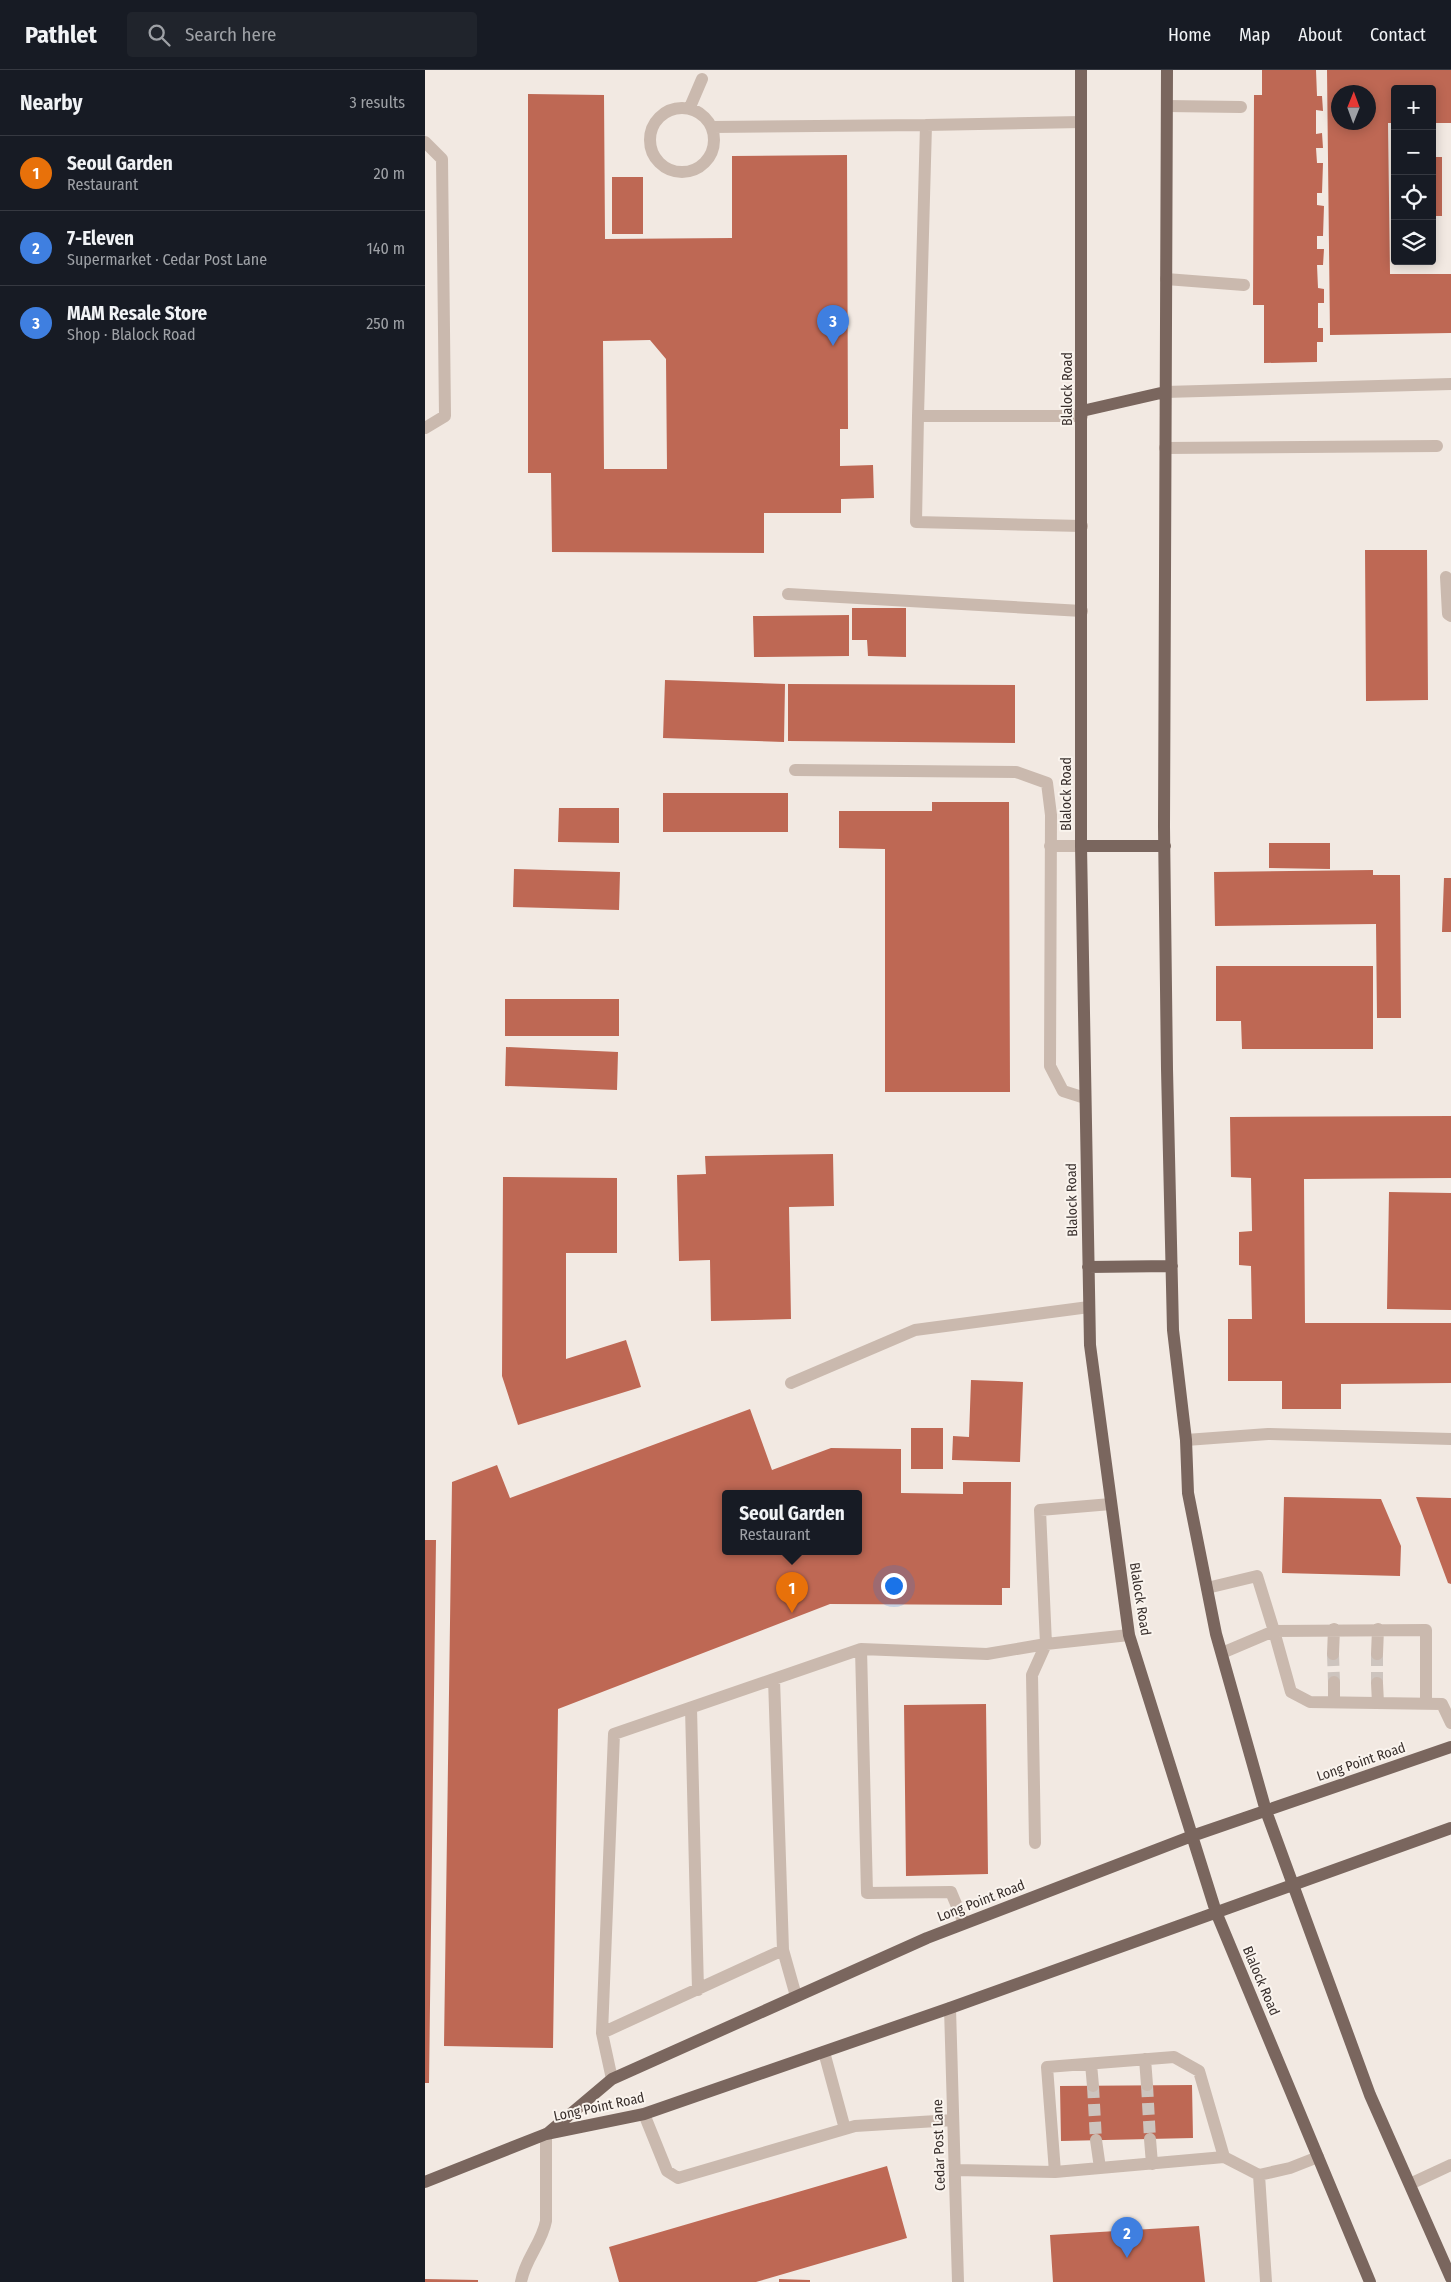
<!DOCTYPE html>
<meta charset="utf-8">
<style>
:root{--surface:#171b24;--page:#20242c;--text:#f1f3f6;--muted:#9ea1a6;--line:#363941;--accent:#b45309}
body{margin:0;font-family:"Fira Sans Condensed",sans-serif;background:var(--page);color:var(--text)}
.controls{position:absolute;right:15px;top:15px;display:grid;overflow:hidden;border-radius:5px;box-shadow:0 2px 12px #0003}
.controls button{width:45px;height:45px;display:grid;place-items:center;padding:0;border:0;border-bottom:1px solid var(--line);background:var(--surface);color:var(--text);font:25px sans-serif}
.compass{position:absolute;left:906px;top:15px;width:45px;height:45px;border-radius:50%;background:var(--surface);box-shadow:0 2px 12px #0003;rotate:1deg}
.you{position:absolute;left:468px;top:1515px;width:18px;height:18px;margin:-12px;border:4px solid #fff;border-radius:50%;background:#1a73e8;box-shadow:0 0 0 8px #1a73e833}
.badge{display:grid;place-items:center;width:32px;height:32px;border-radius:50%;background:var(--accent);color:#fff;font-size:16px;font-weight:700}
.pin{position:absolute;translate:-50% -41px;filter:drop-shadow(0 1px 2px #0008)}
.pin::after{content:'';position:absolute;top:26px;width:18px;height:15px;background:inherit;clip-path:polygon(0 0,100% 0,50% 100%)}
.popup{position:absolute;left:297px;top:1420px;width:140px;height:65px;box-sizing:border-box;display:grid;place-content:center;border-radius:5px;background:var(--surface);filter:drop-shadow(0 1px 4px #0005);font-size:16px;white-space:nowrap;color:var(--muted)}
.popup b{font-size:19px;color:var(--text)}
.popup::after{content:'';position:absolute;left:50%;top:100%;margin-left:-10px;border:10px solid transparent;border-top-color:var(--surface)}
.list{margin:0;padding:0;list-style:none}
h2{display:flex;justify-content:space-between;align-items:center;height:65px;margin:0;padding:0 20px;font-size:21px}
h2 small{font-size:16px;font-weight:400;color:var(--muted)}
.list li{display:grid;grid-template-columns:32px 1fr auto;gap:15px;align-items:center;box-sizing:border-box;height:75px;padding:0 20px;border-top:1px solid var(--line)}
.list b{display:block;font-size:19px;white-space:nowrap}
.list p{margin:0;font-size:16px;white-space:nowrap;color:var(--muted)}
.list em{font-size:16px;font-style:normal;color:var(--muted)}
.icon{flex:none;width:28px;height:28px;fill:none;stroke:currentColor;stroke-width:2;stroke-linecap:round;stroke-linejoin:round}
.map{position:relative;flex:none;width:1026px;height:2212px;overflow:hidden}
header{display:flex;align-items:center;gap:30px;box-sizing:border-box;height:70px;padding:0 25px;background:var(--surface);border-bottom:1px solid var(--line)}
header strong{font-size:24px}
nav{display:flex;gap:28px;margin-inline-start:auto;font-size:18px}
.search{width:350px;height:45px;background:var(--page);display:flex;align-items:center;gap:12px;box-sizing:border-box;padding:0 18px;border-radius:5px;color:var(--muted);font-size:19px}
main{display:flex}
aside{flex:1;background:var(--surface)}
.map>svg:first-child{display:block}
.building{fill:#be6854;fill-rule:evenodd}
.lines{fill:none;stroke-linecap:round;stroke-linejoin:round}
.minor-tunnel{stroke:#cdc4be;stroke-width:12;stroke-dasharray:12 6;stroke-linecap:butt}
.minor{stroke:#cab9ae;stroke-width:12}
.major{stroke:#7a665e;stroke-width:12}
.labels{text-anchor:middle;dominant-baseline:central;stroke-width:4;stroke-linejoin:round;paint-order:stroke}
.street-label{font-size:14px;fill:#392f2c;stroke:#faf4ee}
</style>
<header>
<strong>Pathlet</strong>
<div class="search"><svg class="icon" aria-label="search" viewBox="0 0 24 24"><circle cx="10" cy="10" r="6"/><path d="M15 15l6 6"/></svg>Search here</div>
<nav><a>Home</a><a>Map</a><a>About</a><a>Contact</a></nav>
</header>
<main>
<aside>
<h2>Nearby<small>3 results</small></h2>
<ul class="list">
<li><span class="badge" style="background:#e8710a">1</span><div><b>Seoul Garden</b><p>Restaurant</p></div><em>20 m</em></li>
<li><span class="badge" style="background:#3f7fe0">2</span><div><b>7-Eleven</b><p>Supermarket · Cedar Post Lane</p></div><em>140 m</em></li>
<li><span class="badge" style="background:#3f7fe0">3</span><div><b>MAM Resale Store</b><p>Shop · Blalock Road</p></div><em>250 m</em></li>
</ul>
</aside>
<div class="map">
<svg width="1026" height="2212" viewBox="0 0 1026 2212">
<rect width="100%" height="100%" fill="#f2e9e2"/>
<!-- building -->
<path class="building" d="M 837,0 L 891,0 L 892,26 L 897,26 L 898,41 L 891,40 L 891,64 L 897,63 L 898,78 L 891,78 L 892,93 L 898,93 L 897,123 L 892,123 L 892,135 L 899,136 L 898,166 L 892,166 L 892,179 L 899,179 L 898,195 L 892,195 L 893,218 L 899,219 L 899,233 L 893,233 L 893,258 L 898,258 L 898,272 L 892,272 L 892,292 L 839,293 L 839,235 L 828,235 L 829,25 L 837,25 Z
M 902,0 L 1026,0 L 1026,53 L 1007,53 L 1007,19 L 970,19 L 970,53 L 963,53 L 965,204 L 1026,204 L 1026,263 L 905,265 ZM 914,22 L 944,22 L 944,52 L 914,52 Z
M 103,24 L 179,25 L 180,169 L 307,168 L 307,86 L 422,85 L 423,359 L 415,359 L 415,396 L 448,395 L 449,428 L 416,429 L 416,443 L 339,443 L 339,483 L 127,482 L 126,403 L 103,403 ZM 225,270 L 241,289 L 242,399 L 179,399 L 178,271 Z
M 1007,87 L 1017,87 L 1017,146 L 1007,146 Z
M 187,107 L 218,107 L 218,164 L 187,164 Z
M 940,480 L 1002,480 L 1003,630 L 941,631 Z
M 427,538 L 481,538 L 481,587 L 443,586 L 442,570 L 427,570 Z
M 424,545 L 424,586 L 329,587 L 328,546 Z
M 240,610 L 360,614 L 359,672 L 238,668 Z
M 363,614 L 590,615 L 590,673 L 363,671 Z
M 238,723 L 363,723 L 363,762 L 238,762 Z
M 507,732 L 584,732 L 585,1022 L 460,1022 L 460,779 L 414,778 L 414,741 L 507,741 Z
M 134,738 L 194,738 L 194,773 L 133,772 Z
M 844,773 L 905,773 L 905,799 L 844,798 Z
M 89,799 L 195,802 L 194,840 L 88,837 Z
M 948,800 L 948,805 L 975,805 L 976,948 L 952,948 L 951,854 L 790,856 L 789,802 Z
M 1019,808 L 1026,808 L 1026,862 L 1017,862 Z
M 791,896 L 948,896 L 948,979 L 817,979 L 816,951 L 791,951 Z
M 80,929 L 194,929 L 194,966 L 80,966 Z
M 81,977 L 193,982 L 192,1020 L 80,1016 Z
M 1026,1046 L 1026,1108 L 879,1109 L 880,1253 L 1026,1253 L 1026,1313 L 916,1314 L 916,1339 L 857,1339 L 857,1311 L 803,1311 L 803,1249 L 827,1249 L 826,1196 L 814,1195 L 814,1162 L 827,1161 L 826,1108 L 806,1107 L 805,1047 Z
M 408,1084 L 409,1136 L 364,1137 L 366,1249 L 286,1251 L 285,1190 L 254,1191 L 252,1105 L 281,1104 L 280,1086 Z
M 78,1107 L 192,1108 L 192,1183 L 141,1183 L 141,1289 L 201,1270 L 216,1317 L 93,1355 L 77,1306 Z
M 964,1122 L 1026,1123 L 1026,1240 L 962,1239 Z
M 546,1310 L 598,1312 L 595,1392 L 527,1390 L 528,1366 L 544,1367 Z
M 325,1339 L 347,1400 L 406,1378 L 476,1379 L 476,1423 L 538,1424 L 538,1412 L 586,1412 L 585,1518 L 577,1518 L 577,1535 L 405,1534 L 133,1639 L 128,1978 L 19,1976 L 27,1412 L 72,1395 L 85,1428 ZM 301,1424 L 433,1424 L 433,1482 L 301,1482 Z
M 486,1358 L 518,1358 L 518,1399 L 486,1399 Z
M 859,1427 L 956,1429 L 976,1476 L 975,1506 L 857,1503 Z
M 991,1427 L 1026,1428 L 1026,1514 L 1023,1513 Z
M 0,1470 L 11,1470 L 4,2013 L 0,2013 Z
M 561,1634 L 563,1804 L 481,1806 L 479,1635 Z
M 767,2015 L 768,2068 L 636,2071 L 635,2016 Z
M 462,2096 L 482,2168 L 331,2212 L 194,2212 L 184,2177 Z
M 774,2156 L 780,2212 L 628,2212 L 625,2165 Z
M 0,2209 L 53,2210 L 53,2212 L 0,2212 Z
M 354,2209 L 385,2210 L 385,2212 L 354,2212 Z"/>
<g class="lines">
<!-- minor-tunnel -->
<path class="minor-tunnel" d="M 908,1584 L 909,1612
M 952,1584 L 952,1613
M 722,2015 L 725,2069
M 668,2016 L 671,2070"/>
<!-- minor -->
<path class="minor" d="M 742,36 L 816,37
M 265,37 L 277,9
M225 70a32 32 0 1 1 64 0a32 32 0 1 1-64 0Z
M 656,52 L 501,55 L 493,346 L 657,346
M 287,57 L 501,55
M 0,72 L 17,89 L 20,346 L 0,358
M 741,209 L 819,215
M 740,322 L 1026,314
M 493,346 L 491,452 L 657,456
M 740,378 L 1012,376
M 1021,507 L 1023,544 L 1026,546
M 363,524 L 657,541
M 370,700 L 591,702 L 622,713 L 626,745 L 625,996 L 638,1021 L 660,1028
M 625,776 L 656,776
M 366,1313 L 490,1260 L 664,1237
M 761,1370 L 843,1364 L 1026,1369
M 782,1518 L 832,1506 L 849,1561 L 1001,1560 L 1001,1634
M 436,1579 L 442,1823 L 526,1822 L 539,1853
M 797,1583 L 849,1561 L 866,1622 L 885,1632 L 1017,1634 L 1026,1653
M 908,1584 L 909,1559
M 952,1584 L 953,1559
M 349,1609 L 358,1880
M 909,1612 L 909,1632
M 952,1613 L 953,1633
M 266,1638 L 273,1920
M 610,1773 L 607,1605 L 621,1574 L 615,1440 L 686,1434
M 525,1938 L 533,2212
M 177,1963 L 358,1880 L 371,1926
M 399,1982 L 420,2059
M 720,1989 L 722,2015
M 666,1994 L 668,2016
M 187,2009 L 177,1963 L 189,1664 L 436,1579 L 562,1584 L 621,1574 L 704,1565
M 219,2044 L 242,2101 L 253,2108 L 430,2056 L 528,2050
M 725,2069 L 727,2094
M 671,2070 L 675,2098
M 530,2100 L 630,2102 L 799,2087 L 834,2105 L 865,2098 L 893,2087
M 630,2102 L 622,1997 L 749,1987 L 774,2001 L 799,2087
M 834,2105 L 841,2212
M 985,2114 L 1026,2095
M 96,2212 C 100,2189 117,2173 121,2151 L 121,2064"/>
<!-- major -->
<path class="major" d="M 656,0 L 656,776 L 665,1275 L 704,1565 L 791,1842 L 945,2212
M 742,0 L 739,757 L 742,999 L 748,1260 L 761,1370 L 763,1423 L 791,1564 L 841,1741 L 945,2025 L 1026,2208
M 657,341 L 740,322
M 656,776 L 740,776
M 663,1197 L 747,1196
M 123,2063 L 187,2009 L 502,1868 L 767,1766 L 1026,1677
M 0,2112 L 121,2064 L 219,2044 L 525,1938 L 1026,1758"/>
</g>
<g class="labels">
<!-- street labels -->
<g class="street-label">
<text transform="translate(642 319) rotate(-90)">Blalock Road</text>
<text transform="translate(641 724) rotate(-90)">Blalock Road</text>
<text transform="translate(647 1130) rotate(-91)">Blalock Road</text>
<text transform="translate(715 1529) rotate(81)">Blalock Road</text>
<text transform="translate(936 1692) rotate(-19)">Long Point Road</text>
<text transform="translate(556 1831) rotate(-21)">Long Point Road</text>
<text transform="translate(836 1911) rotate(67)">Blalock Road</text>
<text transform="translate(174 2037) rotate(-12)">Long Point Road</text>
<text transform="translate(514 2075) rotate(-92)">Cedar Post Lane</text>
</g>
</g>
</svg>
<div class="controls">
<button>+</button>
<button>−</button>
<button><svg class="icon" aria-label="locate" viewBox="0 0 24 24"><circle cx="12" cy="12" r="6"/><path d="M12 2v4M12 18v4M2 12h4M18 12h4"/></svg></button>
<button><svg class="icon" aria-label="layers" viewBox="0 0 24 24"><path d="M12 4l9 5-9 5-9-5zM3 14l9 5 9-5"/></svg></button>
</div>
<svg class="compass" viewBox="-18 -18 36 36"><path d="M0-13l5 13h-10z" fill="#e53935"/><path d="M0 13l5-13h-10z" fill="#9ea1a6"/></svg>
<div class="you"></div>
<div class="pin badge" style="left:367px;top:1543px;background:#e8710a">1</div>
<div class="popup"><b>Seoul Garden</b>Restaurant</div>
<div class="pin badge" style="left:702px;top:2188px;background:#3f7fe0">2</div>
<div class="pin badge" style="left:408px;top:276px;background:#3f7fe0">3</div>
</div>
</main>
